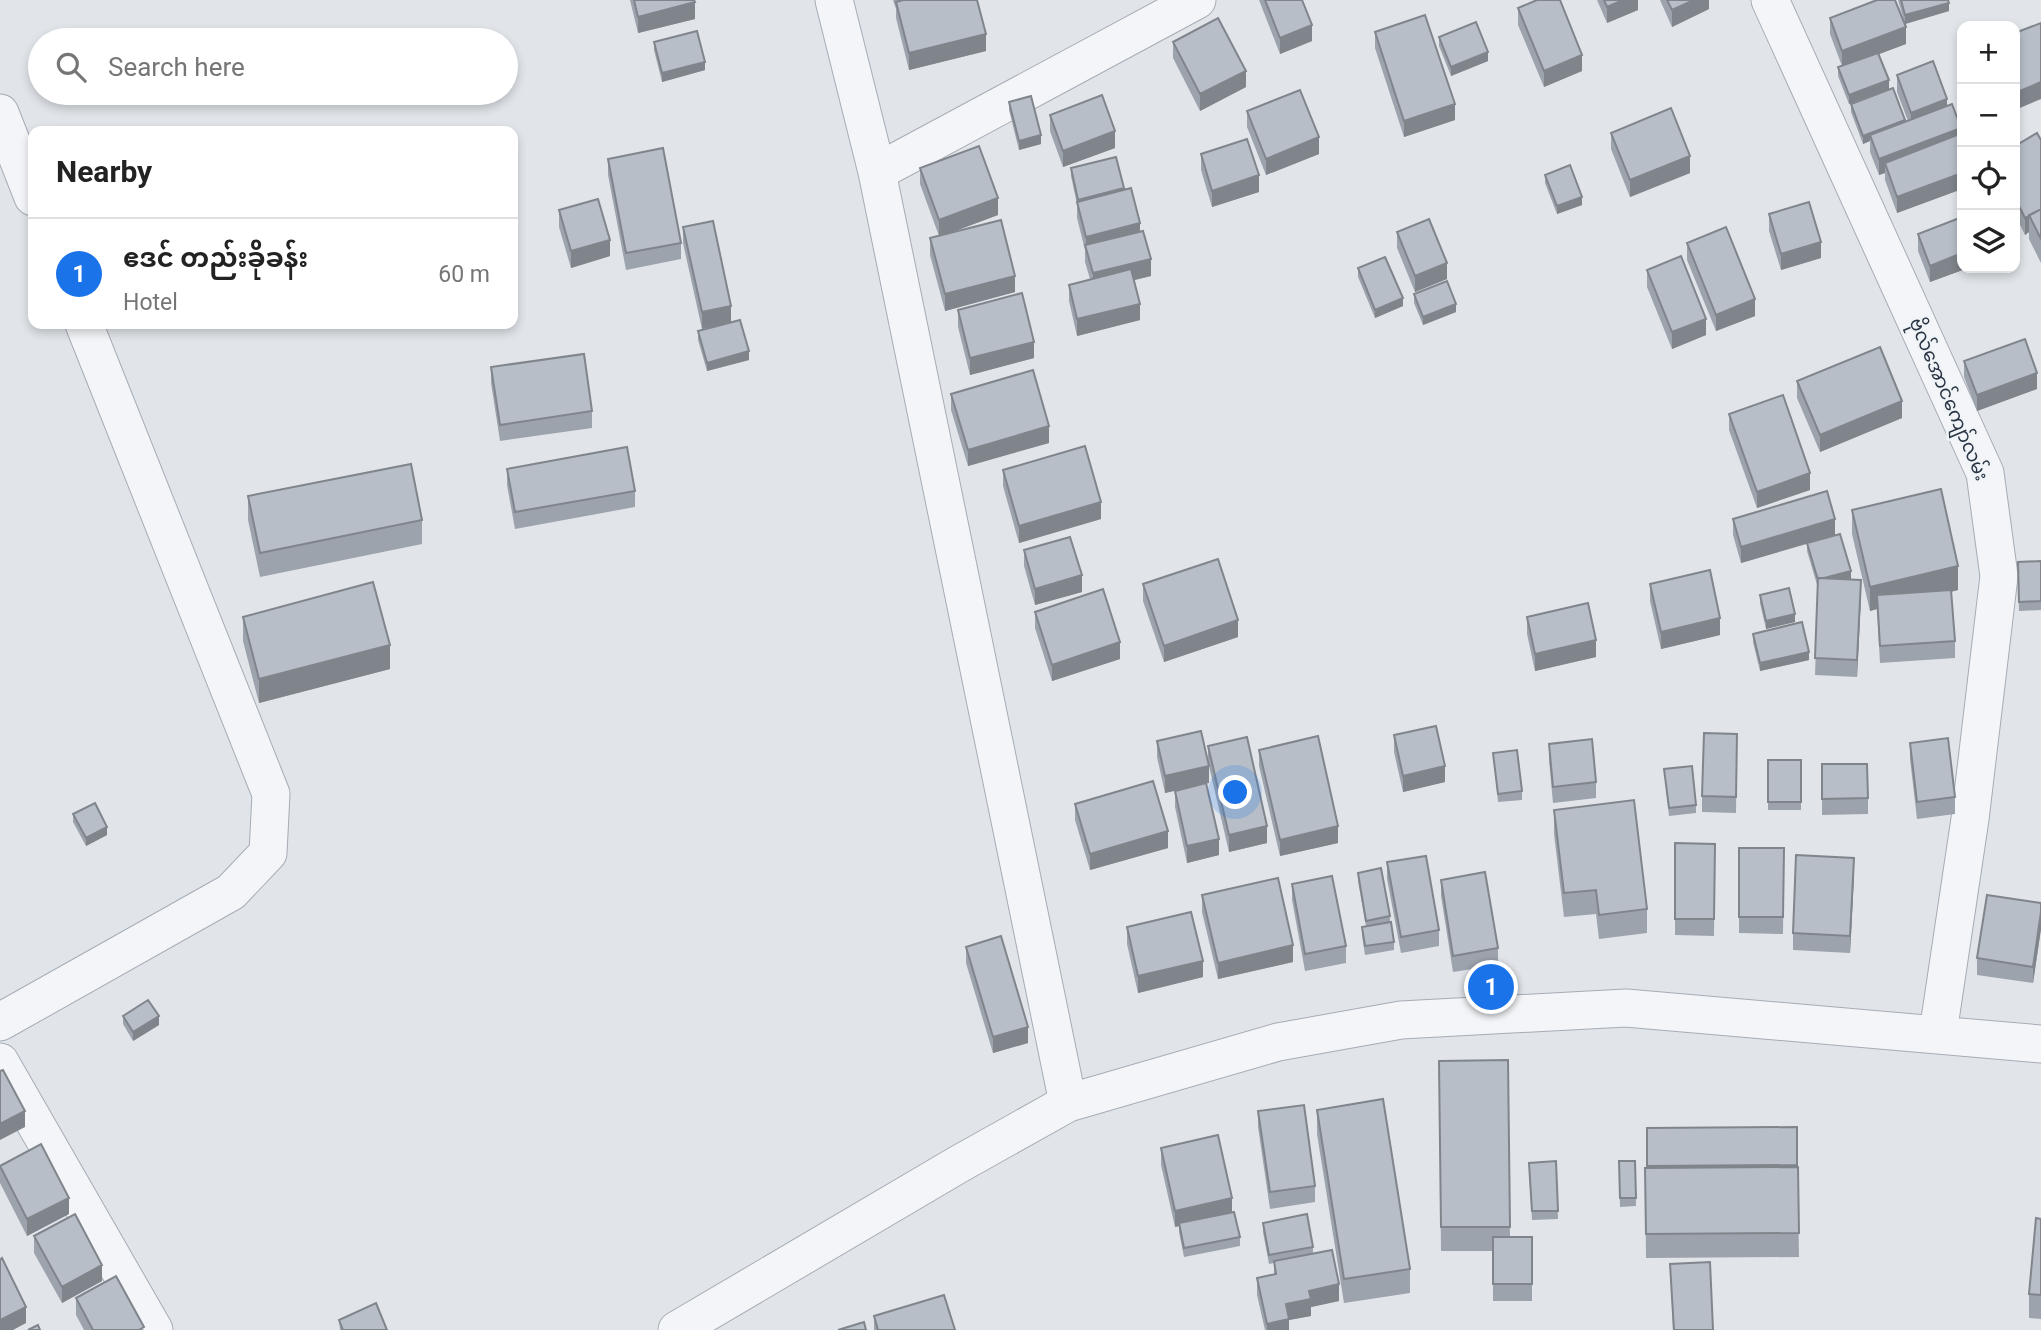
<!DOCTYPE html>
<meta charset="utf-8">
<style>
:root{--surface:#fff;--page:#f6f6f6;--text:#222;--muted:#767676;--line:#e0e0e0;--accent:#1a73e8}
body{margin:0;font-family:Roboto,"Noto Sans Myanmar",sans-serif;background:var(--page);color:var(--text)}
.controls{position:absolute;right:21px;top:21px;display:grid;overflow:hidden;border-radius:14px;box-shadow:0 4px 10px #0003}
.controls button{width:63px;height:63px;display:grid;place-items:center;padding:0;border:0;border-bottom:2px solid var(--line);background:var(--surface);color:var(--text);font:35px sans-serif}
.you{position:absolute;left:1236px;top:793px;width:24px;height:24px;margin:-18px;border:5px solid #fff;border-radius:50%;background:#1a73e8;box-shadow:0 0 0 10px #1a73e833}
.badge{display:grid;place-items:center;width:46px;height:46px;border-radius:50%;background:var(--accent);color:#fff;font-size:23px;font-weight:700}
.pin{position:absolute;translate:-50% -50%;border:4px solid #fff;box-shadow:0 2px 7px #0006}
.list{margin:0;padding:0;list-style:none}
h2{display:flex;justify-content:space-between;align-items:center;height:91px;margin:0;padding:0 28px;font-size:30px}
h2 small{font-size:23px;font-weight:400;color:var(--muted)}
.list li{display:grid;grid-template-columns:46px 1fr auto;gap:21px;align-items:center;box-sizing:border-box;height:112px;padding:0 28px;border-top:2px solid var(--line)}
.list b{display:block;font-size:26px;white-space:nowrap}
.list p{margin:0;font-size:23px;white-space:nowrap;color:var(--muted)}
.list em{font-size:23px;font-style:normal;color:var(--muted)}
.icon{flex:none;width:38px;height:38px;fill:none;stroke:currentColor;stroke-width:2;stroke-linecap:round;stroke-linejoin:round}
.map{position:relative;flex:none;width:2041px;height:1330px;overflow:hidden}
.search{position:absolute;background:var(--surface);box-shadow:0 4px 10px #0003;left:28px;top:28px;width:490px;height:77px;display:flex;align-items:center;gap:18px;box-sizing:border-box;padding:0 24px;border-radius:38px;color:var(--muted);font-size:26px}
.panel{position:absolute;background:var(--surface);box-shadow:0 4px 10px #0003;left:28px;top:126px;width:490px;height:203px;border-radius:14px}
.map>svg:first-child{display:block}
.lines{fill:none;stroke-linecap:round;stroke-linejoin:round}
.street-casing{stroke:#a6acb5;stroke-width:39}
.street{stroke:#f4f5f8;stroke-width:37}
.wall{fill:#9da3ac}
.shaded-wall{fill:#80858c}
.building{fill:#b7bec8;stroke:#80858c;stroke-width:2}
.labels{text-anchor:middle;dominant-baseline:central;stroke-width:5;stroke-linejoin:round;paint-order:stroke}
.street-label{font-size:19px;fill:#283343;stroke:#f0f4f7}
</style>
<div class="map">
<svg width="2041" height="1330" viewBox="0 0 2041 1330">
<rect width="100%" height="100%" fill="#e1e5ea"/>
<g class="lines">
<defs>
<path id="street" d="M 834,0 L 877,172 L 1068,1103
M 1770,0 L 1985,473 L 1999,576 L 1970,819 L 1938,1033
M 0,113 L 33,197
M 877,172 L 1197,0
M 0,1022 L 231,892 L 268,853 L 271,794 L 84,324
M 0,1062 L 154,1330
M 677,1330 L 959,1164 L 1068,1103 L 1278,1042 L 1401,1020 L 1626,1008 L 2041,1044"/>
</defs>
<!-- street casing -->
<use href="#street" class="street-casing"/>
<!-- street -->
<use href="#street" class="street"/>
</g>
<!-- wall -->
<path class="wall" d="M 630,0 L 694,0 L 695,19 L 638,33 Z
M 893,0 L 977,0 L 986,51 L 909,70 L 896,18 L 896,9 Z
M 1259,0 L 1302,0 L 1312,41 L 1280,54 Z
M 1597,0 L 1638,0 L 1638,10 L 1607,23 Z
M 1660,0 L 1709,0 L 1709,9 L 1672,27 Z
M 1898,0 L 1948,0 L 1949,11 L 1905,24 Z
M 1518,8 L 1582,71 L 1544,87 L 1518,25 Z
M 1830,18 L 1906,44 L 1879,54 L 1889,89 L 1849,104 L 1838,76 L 1838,67 L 1842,66 L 1830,34 Z
M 1375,32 L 1455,120 L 1404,137 L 1375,48 Z
M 1439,37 L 1488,61 L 1451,76 L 1439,46 Z
M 654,42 L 705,70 L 662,82 L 654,50 Z
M 1173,42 L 1246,87 L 1200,111 L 1173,58 Z
M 1897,75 L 1947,106 L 1961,134 L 1962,133 L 1962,189 L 1897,213 L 1885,180 L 1885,173 L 1879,175 L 1870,152 L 1870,141 L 1863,144 L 1851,112 L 1851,104 L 1905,122 L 1908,121 L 1897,92 Z
M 1009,102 L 1041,144 L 1019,150 L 1009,110 Z
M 1247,111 L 1319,154 L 1266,175 L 1247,127 Z
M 1050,115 L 1115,148 L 1063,167 L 1050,131 Z
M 1611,133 L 1690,173 L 1630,197 L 1611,149 Z
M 2041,140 L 2041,263 L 2029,239 L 2029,232 L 2025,235 L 2015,215 L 2015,146 Z
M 1201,154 L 1259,192 L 1212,207 L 1201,170 Z
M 608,159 L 681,243 L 681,259 L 626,270 L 608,175 Z
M 920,168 L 998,215 L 947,234 L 1015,292 L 945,311 L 930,255 L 930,238 L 939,236 L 920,184 Z
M 1071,168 L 1124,190 L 1140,232 L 1151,276 L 1134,280 L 1140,320 L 1077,336 L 1069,301 L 1069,285 L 1090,279 L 1085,262 L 1085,250 L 1077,218 L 1077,204 L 1071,176 Z
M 1545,175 L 1582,205 L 1557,214 L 1545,183 Z
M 559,210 L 610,256 L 571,268 L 559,227 Z
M 1769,214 L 1821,258 L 1781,270 L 1769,231 Z
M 683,227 L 731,322 L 702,329 L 683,243 Z
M 1397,232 L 1447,279 L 1415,292 L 1397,248 Z
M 1918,234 L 1962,268 L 1968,268 L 1930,282 L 1918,251 Z
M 1687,243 L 1755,316 L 1716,331 L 1687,260 Z
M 1358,268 L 1403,306 L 1375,318 L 1358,277 Z
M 1647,270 L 1706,335 L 1672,349 L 1647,287 Z
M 1414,294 L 1456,312 L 1423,325 L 1414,303 Z
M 958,310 L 1034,358 L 970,375 L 958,327 Z
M 698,331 L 749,360 L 707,371 L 698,340 Z
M 1964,361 L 2037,389 L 1977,411 L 1964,377 Z
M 491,367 L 592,411 L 592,428 L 500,441 L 491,383 Z
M 1797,381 L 1902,418 L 1820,452 L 1797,398 Z
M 951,394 L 1049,443 L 968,466 L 951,410 Z
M 1729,414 L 1810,490 L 1757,508 L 1729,430 Z
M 507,469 L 635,491 L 635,507 L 515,529 L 507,485 Z
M 1003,470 L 1101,519 L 1019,543 L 1003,486 Z
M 248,496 L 422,520 L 422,544 L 260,577 L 248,520 Z
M 1852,510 L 1958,590 L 1951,592 L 1955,641 L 1955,658 L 1880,663 L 1877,609 L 1870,611 L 1852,534 Z
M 1733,519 L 1835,535 L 1851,579 L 1861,596 L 1857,677 L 1815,675 L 1818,588 L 1807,551 L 1807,544 L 1741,563 L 1733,535 Z
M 1024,550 L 1082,592 L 1035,605 L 1024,566 Z
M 2041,561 L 2041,610 L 2019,611 L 2018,562 Z
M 1143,584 L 1238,637 L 1164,662 L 1143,601 Z
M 1650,584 L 1720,635 L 1661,649 L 1650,601 Z
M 1760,595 L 1795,622 L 1766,629 L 1760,603 Z
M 1035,612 L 1120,659 L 1052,681 L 1035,628 Z
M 243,617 L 390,669 L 259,703 L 243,641 Z
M 1527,617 L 1596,657 L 1535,671 L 1527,634 Z
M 1753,634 L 1809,660 L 1760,671 L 1753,642 Z
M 1737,734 L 1736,813 L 1702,812 L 1702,796 Z
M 1394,735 L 1445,782 L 1403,792 L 1394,752 Z
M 1157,741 L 1209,783 L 1206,783 L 1219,855 L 1187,863 L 1175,807 L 1175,791 L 1187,788 L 1165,793 L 1157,757 Z
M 1910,743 L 1955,797 L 1955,814 L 1917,819 L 1910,759 Z
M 1549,744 L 1596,782 L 1596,798 L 1553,803 L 1549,760 Z
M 1208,746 L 1267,843 L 1229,852 L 1208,762 Z
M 1259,750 L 1338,843 L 1280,856 L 1259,766 Z
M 1493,753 L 1522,791 L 1522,800 L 1498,802 Z
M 1768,760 L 1801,760 L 1801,810 L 1768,810 Z
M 1822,764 L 1868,798 L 1868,814 L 1822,815 Z
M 1664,769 L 1696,805 L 1696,813 L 1669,816 Z
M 1075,804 L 1168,848 L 1090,870 L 1075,820 Z
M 1554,810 L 1647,909 L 1647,933 L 1599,939 L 1596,914 L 1564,917 L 1554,834 Z
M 73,814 L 107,835 L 86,846 L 73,822 Z
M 1675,843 L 1715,844 L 1714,936 L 1675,935 Z
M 1739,848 L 1784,848 L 1783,934 L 1739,933 Z
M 1387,862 L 1439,930 L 1439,946 L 1401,953 L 1387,879 Z
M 1358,873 L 1390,916 L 1390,922 L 1394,942 L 1394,950 L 1365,955 L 1362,935 L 1362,927 L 1366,926 L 1358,881 Z
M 1854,875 L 1850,953 L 1793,950 L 1793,933 Z
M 1441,880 L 1498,948 L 1498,965 L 1453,972 L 1441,896 Z
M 1292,884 L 1346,946 L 1346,963 L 1305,971 L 1292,900 Z
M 1202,895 L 1293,962 L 1218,979 L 1202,912 Z
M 2041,903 L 2041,929 L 2033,983 L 1977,975 L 1977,958 Z
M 1127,927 L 1203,977 L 1138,993 L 1127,944 Z
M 966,947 L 1028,1043 L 993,1053 L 966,963 Z
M 123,1016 L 159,1025 L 133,1041 L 123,1024 Z
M 1508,1060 L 1510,1237 L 1532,1237 L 1532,1301 L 1493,1301 L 1493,1251 L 1441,1251 L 1439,1061 Z
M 1317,1110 L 1410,1269 L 1410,1293 L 1344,1303 L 1317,1134 Z
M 1258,1111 L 1315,1186 L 1315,1202 L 1270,1209 L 1258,1127 Z
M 1797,1127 L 1799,1257 L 1646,1258 L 1645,1168 L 1647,1168 L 1647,1128 Z
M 1161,1148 L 1232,1213 L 1240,1237 L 1240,1246 L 1184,1257 L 1179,1232 L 1179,1226 L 1175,1227 L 1161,1165 Z
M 1556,1161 L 1558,1219 L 1532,1220 L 1529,1171 Z
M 1619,1161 L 1635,1161 L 1636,1206 L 1620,1207 Z
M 0,1166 L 69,1214 L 27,1236 L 0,1183 Z
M 2041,1219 L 2041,1319 L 2029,1318 L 2029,1294 Z
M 1263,1223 L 1313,1247 L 1313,1253 L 1339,1301 L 1311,1307 L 1311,1316 L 1289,1320 L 1289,1330 L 1265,1330 L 1257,1295 L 1257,1278 L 1274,1275 L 1274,1263 L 1269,1264 L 1263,1232 Z
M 34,1236 L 102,1281 L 62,1303 L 34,1253 Z
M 1670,1264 L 1713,1330 L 1673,1330 Z
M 76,1298 L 144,1330 L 84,1330 L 76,1315 Z
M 874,1316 L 955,1330 L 874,1330 Z
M 339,1320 L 387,1330 L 340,1330 Z"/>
<!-- shaded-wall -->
<path class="shaded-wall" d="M 1623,0 L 1638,0 L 1638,10 L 1607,23 L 1607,7 Z
M 1694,0 L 1709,0 L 1709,9 L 1672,27 L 1672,10 Z
M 695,2 L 695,19 L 638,33 L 638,17 Z
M 1949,3 L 1949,11 L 1905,24 L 1905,15 Z
M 1312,25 L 1312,41 L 1280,54 L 1280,38 Z
M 1906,27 L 1906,44 L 1842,68 L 1842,51 Z
M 986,34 L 986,51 L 909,70 L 909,53 Z
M 1488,52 L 1488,61 L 1451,76 L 1451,67 Z
M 1582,55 L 1582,71 L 1544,87 L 1544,71 Z
M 705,62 L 705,70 L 662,82 L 662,73 Z
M 1246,71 L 1246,87 L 1200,111 L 1200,94 Z
M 1889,80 L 1889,89 L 1849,104 L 1849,95 Z
M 2041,82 L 2041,99 L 2015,110 L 2015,93 Z
M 1947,99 L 1947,115 L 1911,130 L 1911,113 Z
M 1455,104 L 1455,120 L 1404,137 L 1404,121 Z
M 1905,120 L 1905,128 L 1870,135 L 1870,141 L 1863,144 L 1863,136 Z
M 1961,128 L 1961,144 L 1885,163 L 1885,173 L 1879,175 L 1879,159 Z
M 1115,131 L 1115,148 L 1063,167 L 1063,151 Z
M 1041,135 L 1041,144 L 1019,150 L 1019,141 Z
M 1319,137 L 1319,154 L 1266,175 L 1266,159 Z
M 1690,156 L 1690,173 L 1630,197 L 1630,180 Z
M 1962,173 L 1962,189 L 1897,213 L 1897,197 Z
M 1259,175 L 1259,192 L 1212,207 L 1212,191 Z
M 1124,188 L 1124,196 L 1078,208 L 1078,200 Z
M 1582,197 L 1582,205 L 1557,214 L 1557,206 Z
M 998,198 L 998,215 L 939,237 L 939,220 Z
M 2029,216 L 2029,232 L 2025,235 L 2025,218 Z
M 1140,223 L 1140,240 L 1086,248 L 1086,237 Z
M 610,240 L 610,256 L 571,268 L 571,251 Z
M 1821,242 L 1821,258 L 1781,270 L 1781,254 Z
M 1962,253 L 1962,268 L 1968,268 L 1930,282 L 1930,266 Z
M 1151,259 L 1151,276 L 1093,290 L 1093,273 Z
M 1447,263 L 1447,279 L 1415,292 L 1415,276 Z
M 1015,276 L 1015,292 L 945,311 L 945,294 Z
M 1403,298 L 1403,306 L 1375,318 L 1375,310 Z
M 1755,299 L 1755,316 L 1716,331 L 1716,315 Z
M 1140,304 L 1140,320 L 1077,336 L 1077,319 Z
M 1456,304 L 1456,312 L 1423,325 L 1423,317 Z
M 731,306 L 731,322 L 702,329 L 702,312 Z
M 1706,319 L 1706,335 L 1672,349 L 1672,332 Z
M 1034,342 L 1034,358 L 970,375 L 970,358 Z
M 749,351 L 749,360 L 707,371 L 707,363 Z
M 2037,373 L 2037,389 L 1977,411 L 1977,395 Z
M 1902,401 L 1902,418 L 1820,452 L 1820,435 Z
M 1049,426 L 1049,443 L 968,466 L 968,450 Z
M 1810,473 L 1810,490 L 1757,508 L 1757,492 Z
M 1101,502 L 1101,519 L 1019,543 L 1019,526 Z
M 1835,519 L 1835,535 L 1741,563 L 1741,547 Z
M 1958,566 L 1958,590 L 1878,609 L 1877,595 L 1877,609 L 1870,611 L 1870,587 Z
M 1851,571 L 1851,579 L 1818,580 Z
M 1082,575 L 1082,592 L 1035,605 L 1035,589 Z
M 1861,580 L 1861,596 L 1857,677 L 1857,660 Z
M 1795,614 L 1795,622 L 1766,629 L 1766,621 Z
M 1720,618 L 1720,635 L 1661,649 L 1661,632 Z
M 1238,620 L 1238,637 L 1164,662 L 1164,646 Z
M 1596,640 L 1596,657 L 1535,671 L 1535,654 Z
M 1120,642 L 1120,659 L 1052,681 L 1052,665 Z
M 390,645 L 390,669 L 259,703 L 259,679 Z
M 1809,652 L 1809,660 L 1760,671 L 1760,663 Z
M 1209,766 L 1209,783 L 1165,793 L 1165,776 Z
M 1445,766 L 1445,782 L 1403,792 L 1403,776 Z
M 1267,826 L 1267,843 L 1229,852 L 1229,835 Z
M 1338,826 L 1338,843 L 1280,856 L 1280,840 Z
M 107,827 L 107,835 L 86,846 L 86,838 Z
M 1168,831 L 1168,848 L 1090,870 L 1090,854 Z
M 1219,839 L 1219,855 L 1187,863 L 1187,846 Z
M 1854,858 L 1854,875 L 1850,953 L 1850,936 Z
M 2041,912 L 2041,929 L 2033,983 L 2033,967 Z
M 1293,945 L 1293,962 L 1218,979 L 1218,963 Z
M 1203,961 L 1203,977 L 1138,993 L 1138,976 Z
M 159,1016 L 159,1025 L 133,1041 L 133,1032 Z
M 1028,1027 L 1028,1043 L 993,1053 L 993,1037 Z
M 25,1111 L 25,1127 L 0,1140 L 0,1124 Z
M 69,1198 L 69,1214 L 27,1236 L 27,1219 Z
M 1232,1198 L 1232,1214 L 1179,1223 L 1179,1226 L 1175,1227 L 1175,1211 Z
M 102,1265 L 102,1281 L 62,1303 L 62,1287 Z
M 1339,1284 L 1339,1301 L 1311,1307 L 1311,1316 L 1289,1320 L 1289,1330 L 1267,1330 L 1267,1324 L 1286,1304 L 1309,1291 Z
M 26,1307 L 26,1323 L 13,1330 L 0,1330 L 0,1320 Z"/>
<!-- building -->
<path class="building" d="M 634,0 L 694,0 L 695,2 L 638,17 Z
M 903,0 L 977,0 L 986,34 L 909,53 L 896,2 Z
M 1265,0 L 1302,0 L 1312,25 L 1280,38 Z
M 1537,0 L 1560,0 L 1582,55 L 1544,71 L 1518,8 Z
M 1604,0 L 1623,0 L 1607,7 Z
M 1667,0 L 1694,0 L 1672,10 Z
M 1877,0 L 1895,0 L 1906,27 L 1842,51 L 1830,18 Z
M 1901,0 L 1948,0 L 1949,3 L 1905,15 Z
M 1425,15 L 1455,104 L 1404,121 L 1375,32 Z
M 1218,18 L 1246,71 L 1200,94 L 1173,42 Z
M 1476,22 L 1488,52 L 1451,67 L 1439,37 Z
M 2041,23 L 2041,82 L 2015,93 L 2015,33 Z
M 697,31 L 705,62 L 662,73 L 654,42 Z
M 1878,53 L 1889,80 L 1849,95 L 1838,67 Z
M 1933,61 L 1947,99 L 1911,113 L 1897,75 Z
M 1893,88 L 1905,120 L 1863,136 L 1851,104 Z
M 1300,90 L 1319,137 L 1266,159 L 1247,111 Z
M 1102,95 L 1115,131 L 1063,151 L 1050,115 Z
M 1031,96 L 1041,135 L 1019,141 L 1009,102 Z
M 1952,104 L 1961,128 L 1879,159 L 1870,135 Z
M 1671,108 L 1690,156 L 1630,180 L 1611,133 Z
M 1962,133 L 1962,173 L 1897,197 L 1885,163 Z
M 2037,133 L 2041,140 L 2041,209 L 2025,218 L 2015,198 L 2015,146 Z
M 1247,139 L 1259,175 L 1212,191 L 1201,154 Z
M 979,146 L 998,198 L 939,220 L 920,168 Z
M 663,148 L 681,243 L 626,253 L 608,159 Z
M 1116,157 L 1124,188 L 1078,200 L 1071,168 Z
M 1570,165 L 1582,197 L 1557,206 L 1545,175 Z
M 1131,188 L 1140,223 L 1086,237 L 1077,202 Z
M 598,199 L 610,240 L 571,251 L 559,210 Z
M 1809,202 L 1821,242 L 1781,254 L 1769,214 Z
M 2041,209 L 2041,239 L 2029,215 Z
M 1962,217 L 1962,253 L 1930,266 L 1918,234 Z
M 1429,219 L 1447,263 L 1415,276 L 1397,232 Z
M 1001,220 L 1015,276 L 945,294 L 930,238 Z
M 713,221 L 731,306 L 702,312 L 683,227 Z
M 1726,227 L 1755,299 L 1716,315 L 1687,243 Z
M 1143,231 L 1151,259 L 1093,273 L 1085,245 Z
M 1681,256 L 1706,319 L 1672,332 L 1647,270 Z
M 1385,257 L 1403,298 L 1375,310 L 1358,268 Z
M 1131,269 L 1140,304 L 1077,319 L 1069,285 Z
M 1447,281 L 1456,304 L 1423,317 L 1414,294 Z
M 1022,293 L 1034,342 L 970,358 L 958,310 Z
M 740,320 L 749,351 L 707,363 L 698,331 Z
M 2025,339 L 2037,373 L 1977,395 L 1964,361 Z
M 1880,347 L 1902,401 L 1820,435 L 1797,381 Z
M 584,354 L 592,411 L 500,425 L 491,367 Z
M 1033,370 L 1049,426 L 968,450 L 951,394 Z
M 1783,395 L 1810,473 L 1757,492 L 1729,414 Z
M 1085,446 L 1101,502 L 1019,526 L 1003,470 Z
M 627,447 L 635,491 L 515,512 L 507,469 Z
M 411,464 L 422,520 L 260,553 L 248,496 Z
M 1941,489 L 1958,566 L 1870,587 L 1852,510 Z
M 1827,491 L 1835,519 L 1741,547 L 1733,519 Z
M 1840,534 L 1851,571 L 1824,578 L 1818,578 L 1818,580 L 1807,543 Z
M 1070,537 L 1082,575 L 1035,589 L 1024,550 Z
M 1218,559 L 1238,620 L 1164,646 L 1143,584 Z
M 2041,561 L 2041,601 L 2019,602 L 2018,562 Z
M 1710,570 L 1720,618 L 1661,632 L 1650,584 Z
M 1818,578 L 1861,580 L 1857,660 L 1815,658 Z
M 373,582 L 390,645 L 259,679 L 243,617 Z
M 1789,588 L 1795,614 L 1766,621 L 1760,595 Z
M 1103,589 L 1120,642 L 1052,665 L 1035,612 Z
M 1951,590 L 1955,641 L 1880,646 L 1877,595 Z
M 1588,603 L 1596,640 L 1535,654 L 1527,617 Z
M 1802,622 L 1809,652 L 1760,663 L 1753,634 Z
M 1436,726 L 1445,766 L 1403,776 L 1394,735 Z
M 1201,731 L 1209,766 L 1165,776 L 1157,741 Z
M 1704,733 L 1737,734 L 1736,797 L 1702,796 Z
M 1318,736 L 1338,826 L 1280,840 L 1259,750 Z
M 1247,737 L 1267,826 L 1229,835 L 1208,746 Z
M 1948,738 L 1955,797 L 1917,802 L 1910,743 Z
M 1592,739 L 1596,782 L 1553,787 L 1549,744 Z
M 1517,750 L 1522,791 L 1498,794 L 1493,753 Z
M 1768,760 L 1801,760 L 1801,802 L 1768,802 Z
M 1822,764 L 1867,764 L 1868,798 L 1822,799 Z
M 1692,766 L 1696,805 L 1669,808 L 1664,769 Z
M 1153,781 L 1168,831 L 1090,854 L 1075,804 Z
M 1206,783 L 1219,839 L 1187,846 L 1175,791 Z
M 1634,800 L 1647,909 L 1599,915 L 1596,890 L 1564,893 L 1554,810 Z
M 95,803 L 107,827 L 86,838 L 73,814 Z
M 1675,843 L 1715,844 L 1714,919 L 1675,919 Z
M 1739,848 L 1784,848 L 1783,917 L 1739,917 Z
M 1796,855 L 1854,858 L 1850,936 L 1793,933 Z
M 1426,856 L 1439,930 L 1401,937 L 1387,862 Z
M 1381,868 L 1390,916 L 1366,921 L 1358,873 Z
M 1485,872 L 1498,948 L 1453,956 L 1441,880 Z
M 1332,876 L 1346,946 L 1305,954 L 1292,884 Z
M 1278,878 L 1293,945 L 1218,963 L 1202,895 Z
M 1987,895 L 2041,903 L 2041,912 L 2033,967 L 1977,958 Z
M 1191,912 L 1203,961 L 1138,976 L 1127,927 Z
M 1391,922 L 1394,942 L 1365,946 L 1362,927 Z
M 1001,936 L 1028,1027 L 993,1037 L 966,947 Z
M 148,1000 L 159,1016 L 133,1032 L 123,1016 Z
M 1508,1060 L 1510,1227 L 1441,1227 L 1439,1061 Z
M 3,1070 L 25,1111 L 0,1124 L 0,1071 Z
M 1383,1099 L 1410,1269 L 1344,1279 L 1317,1110 Z
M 1304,1105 L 1315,1186 L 1270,1192 L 1258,1111 Z
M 1797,1127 L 1797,1165 L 1647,1166 L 1647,1128 Z
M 1218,1135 L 1232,1198 L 1175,1211 L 1161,1148 Z
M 41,1144 L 69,1198 L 27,1219 L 0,1166 Z
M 1556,1161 L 1558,1211 L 1532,1211 L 1529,1163 Z
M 1619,1161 L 1635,1161 L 1636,1198 L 1620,1198 Z
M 1798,1167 L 1799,1233 L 1646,1234 L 1645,1168 Z
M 1234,1212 L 1240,1237 L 1184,1248 L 1179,1223 Z
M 75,1214 L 102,1265 L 62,1287 L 34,1236 Z
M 1307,1214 L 1313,1247 L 1269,1255 L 1263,1223 Z
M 2036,1218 L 2041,1219 L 2041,1295 L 2029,1294 Z
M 1493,1237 L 1532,1237 L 1532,1284 L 1493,1284 Z
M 1332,1250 L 1339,1284 L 1309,1291 L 1311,1299 L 1286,1304 L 1289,1319 L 1267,1324 L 1257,1278 L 1276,1274 L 1274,1261 Z
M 2,1258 L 26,1307 L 0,1320 L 0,1260 Z
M 1710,1262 L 1713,1330 L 1674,1330 L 1670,1264 Z
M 116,1276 L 144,1327 L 139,1330 L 93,1330 L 76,1298 Z
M 944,1295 L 955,1330 L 878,1330 L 874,1316 Z
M 376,1303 L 387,1330 L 343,1330 L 339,1320 Z
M 864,1322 L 866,1330 L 838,1330 Z
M 38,1325 L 40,1330 L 28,1330 Z"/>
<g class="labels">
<!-- street labels -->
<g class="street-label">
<text transform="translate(1949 399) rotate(67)">ဗိုလ်အောင်ကျော်လမ်း</text>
</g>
</g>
</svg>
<div class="controls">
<button>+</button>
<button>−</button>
<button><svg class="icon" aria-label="locate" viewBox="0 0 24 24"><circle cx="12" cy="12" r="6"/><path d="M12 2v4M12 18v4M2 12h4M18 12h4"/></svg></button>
<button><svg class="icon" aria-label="layers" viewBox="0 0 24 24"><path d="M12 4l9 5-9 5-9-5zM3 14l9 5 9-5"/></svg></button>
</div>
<div class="you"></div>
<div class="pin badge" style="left:1491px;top:987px">1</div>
<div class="search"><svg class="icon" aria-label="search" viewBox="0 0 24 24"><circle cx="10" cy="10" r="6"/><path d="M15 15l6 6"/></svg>Search here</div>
<section class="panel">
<h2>Nearby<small></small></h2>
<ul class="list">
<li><span class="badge">1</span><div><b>ဧဒင် တည်းခိုခန်း</b><p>Hotel</p></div><em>60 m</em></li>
</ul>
</section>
</div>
